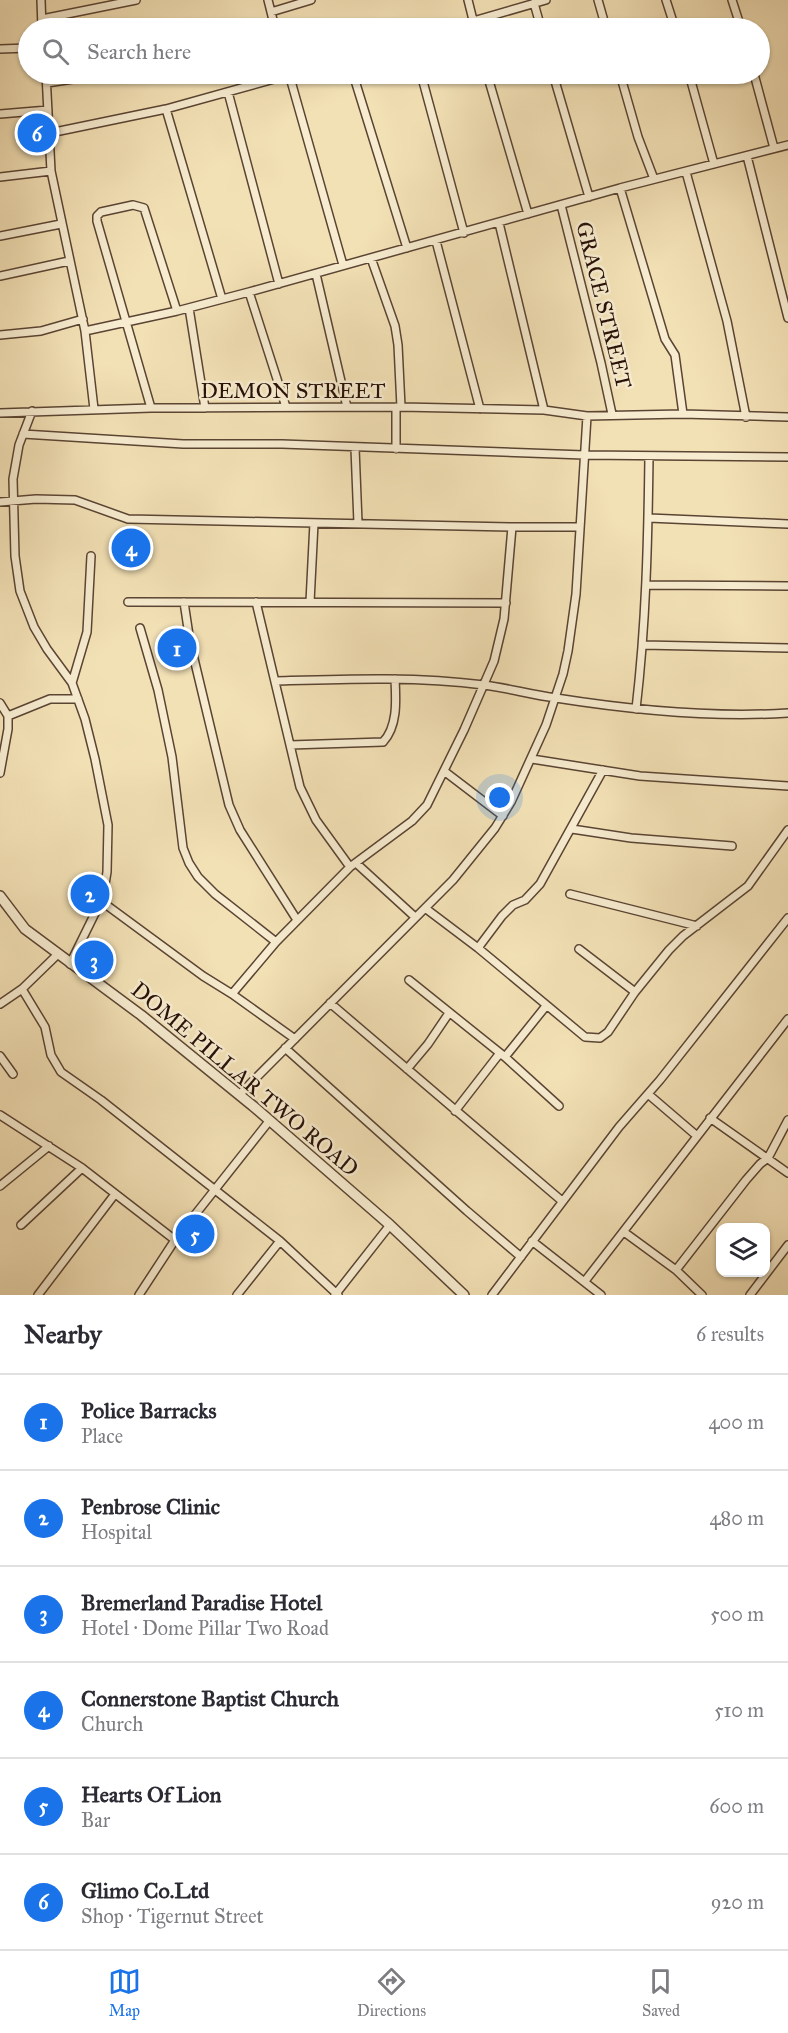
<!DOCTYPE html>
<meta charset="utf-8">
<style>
:root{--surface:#fff;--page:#f7f7f7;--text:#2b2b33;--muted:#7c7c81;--line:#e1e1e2;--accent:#1a73e8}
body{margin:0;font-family:"IM FELL Great Primer",serif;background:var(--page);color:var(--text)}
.controls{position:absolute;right:18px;bottom:18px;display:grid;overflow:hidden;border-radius:12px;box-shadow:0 2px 4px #0004}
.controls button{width:54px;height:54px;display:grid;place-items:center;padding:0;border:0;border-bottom:2px solid var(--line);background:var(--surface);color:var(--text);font:30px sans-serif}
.you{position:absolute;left:500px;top:798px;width:21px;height:21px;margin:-15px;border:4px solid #fff;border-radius:50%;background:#1a73e8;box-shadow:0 0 0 9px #1a73e833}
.badge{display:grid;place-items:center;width:39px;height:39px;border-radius:50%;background:var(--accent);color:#fff;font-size:20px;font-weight:700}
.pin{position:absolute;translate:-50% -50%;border:3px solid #fff;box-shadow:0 2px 6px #0006}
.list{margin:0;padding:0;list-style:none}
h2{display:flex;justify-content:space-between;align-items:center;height:78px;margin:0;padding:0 24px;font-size:26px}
h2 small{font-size:20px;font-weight:400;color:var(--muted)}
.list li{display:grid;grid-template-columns:39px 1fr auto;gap:18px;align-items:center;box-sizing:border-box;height:96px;padding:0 24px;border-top:2px solid var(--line)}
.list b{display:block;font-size:22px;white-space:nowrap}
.list p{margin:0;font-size:20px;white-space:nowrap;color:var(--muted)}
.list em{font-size:20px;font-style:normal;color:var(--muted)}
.icon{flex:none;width:33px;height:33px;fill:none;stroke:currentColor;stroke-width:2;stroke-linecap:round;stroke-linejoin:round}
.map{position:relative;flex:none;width:788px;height:1295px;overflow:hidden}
.search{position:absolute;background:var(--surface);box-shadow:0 2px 4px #0004;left:18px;right:18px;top:18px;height:66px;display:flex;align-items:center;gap:15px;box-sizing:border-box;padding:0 21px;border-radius:33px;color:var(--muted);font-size:22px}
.sheet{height:654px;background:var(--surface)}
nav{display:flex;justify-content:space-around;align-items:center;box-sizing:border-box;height:84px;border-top:2px solid var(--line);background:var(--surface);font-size:16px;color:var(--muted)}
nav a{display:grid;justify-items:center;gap:3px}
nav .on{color:var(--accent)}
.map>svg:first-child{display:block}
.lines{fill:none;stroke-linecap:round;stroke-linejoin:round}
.minor-casing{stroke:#5a4433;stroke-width:10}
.tertiary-casing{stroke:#5a4433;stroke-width:12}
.minor{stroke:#f7ecd0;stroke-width:7}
.tertiary{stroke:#f7ecd0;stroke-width:9}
.labels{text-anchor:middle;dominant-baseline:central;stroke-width:5;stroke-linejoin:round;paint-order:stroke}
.street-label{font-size:22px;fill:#270f07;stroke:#f7ecd0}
</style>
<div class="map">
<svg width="788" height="1295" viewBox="0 0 788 1295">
<rect width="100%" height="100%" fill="#f3e1b6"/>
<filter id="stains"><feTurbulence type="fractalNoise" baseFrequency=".00333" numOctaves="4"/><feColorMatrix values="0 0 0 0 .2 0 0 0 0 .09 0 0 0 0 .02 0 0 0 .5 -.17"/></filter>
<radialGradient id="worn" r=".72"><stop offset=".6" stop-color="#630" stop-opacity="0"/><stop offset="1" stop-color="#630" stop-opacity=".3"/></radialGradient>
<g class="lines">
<defs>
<path id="minor" d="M 41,0 L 42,28
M 268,0 L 275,28
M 468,0 L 475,28
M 598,0 L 606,28
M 666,0 L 675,28
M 732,0 L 741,28
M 534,3 L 541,28
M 271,12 L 311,0
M 42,19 L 136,0
M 449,28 L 546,0
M 0,49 L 28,48
M 46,74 L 51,171 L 85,331 L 94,409
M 289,74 L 343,265
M 353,74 L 407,248
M 421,74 L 464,233
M 487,74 L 528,214
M 553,74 L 589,197
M 620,74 L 638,137 L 654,179
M 689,74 L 714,164
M 754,74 L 774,148
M 47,83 L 105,74
M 228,92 L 279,284
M 166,109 L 222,299
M 0,114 L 48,110
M 50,133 L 166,109 L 292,74
M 747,156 L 788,318
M 686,172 L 727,321 L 746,417
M 0,177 L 51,171
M 620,188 L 665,339 L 675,355 L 683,414
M 561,205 L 601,363 L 612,414
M 499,223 L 544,410
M 0,236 L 61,224
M 436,241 L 480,409
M 371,258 L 395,326 L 398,345 L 401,407
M 316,274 L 347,407
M 0,276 L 69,261
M 249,292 L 286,407
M 189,308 L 205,408
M 85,331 L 177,311 L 249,292 L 620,188 L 788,145
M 0,335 L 41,331 L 83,319
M 396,407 L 396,449
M 151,408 L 97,221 L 97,216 L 101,212 L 133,205 L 144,208 L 177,311
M 32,411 L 19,445 L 13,479 L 15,556 L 20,591 L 34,627 L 47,649 L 72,683 L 85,719 L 95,759 L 108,825 L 107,872 L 104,890 L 101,901 L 70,964
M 0,413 L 151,408 L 401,407 L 544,410 L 587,416 L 683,414 L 788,417
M 23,434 L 183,444 L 282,444 L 584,455 L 788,457
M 355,448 L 358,523
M 0,502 L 36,499 L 75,500 L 128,519 L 512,527 L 580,527
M 649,518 L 788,524
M 647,585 L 788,586
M 128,602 L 506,603
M 184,602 L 190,642 L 229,805 L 240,830 L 297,920
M 256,602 L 300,787 L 316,820 L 350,867
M 310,602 L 314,523
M 140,628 L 158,690 L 172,757 L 183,848 L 189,863 L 198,877 L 215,894 L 276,942
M 643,645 L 788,648
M 275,681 C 344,679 415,676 484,685 C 508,688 532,695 556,698 C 632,710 711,718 788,713
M 72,683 L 87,632 L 91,556
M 0,703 L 8,716 L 8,729 L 0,773
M 636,709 C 646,624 648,541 649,456
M 8,716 L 50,699 L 78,699
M 290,745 L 383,742 C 398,726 396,700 395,679
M 532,759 L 640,776 L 788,786
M 444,771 L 503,816
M 572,829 L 631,838 L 732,846
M 356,863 L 415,917
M 570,894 L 697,926
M 101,901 L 203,976 L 232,994 L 276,942 L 350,867 L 412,821 L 427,805 L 464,730 L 494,661 L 504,619 L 512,527
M 425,908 L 478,948 L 585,1037 L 600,1038 L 608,1032 L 635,992 L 669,950 L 683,936 L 748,886 L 788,830
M 478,948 L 502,916 L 513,905 L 525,900 L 540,884 L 603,770
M 579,949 L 635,992
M 409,980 L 505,1057 L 559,1106
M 22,989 L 45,1027 L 51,1055 L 61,1072 L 101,1100 L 280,1241 L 338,1295
M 232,994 L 295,1039
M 330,1003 L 562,1201
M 0,1004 L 22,989 L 58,954
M 285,1048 L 467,1211 L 521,1257
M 0,1056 L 13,1074
M 505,1057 L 546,1006
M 407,1069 L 428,1044 L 449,1013
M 648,1094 L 697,1136
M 239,1095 L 453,880 L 495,828 L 511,802 L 546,725 L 563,674 L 568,651 L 576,594 L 587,416
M 455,1111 L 500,1053
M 0,1115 L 82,1168 L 175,1240
M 710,1118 L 788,1173
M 0,1186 L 49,1146
M 21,1225 L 82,1168
M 624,1232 L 676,1270 L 702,1295
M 532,1241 L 601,1295
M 676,1270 L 746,1180 L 760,1164 L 768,1158 L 788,1120
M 585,1281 L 788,1019
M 38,1295 L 115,1194
M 139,1295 L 175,1240 L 270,1120
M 237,1295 L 280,1241
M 335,1295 L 390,1225
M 492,1295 L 619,1127 L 660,1080 L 788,918
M 750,1295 L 788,1245"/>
<path id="tertiary" d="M 0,896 L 25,929 L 141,1015 L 253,1106 L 390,1225 L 464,1295"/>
</defs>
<!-- minor casing -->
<use href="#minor" class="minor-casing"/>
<!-- tertiary casing -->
<use href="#tertiary" class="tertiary-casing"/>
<!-- minor -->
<use href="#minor" class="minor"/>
<!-- tertiary -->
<use href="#tertiary" class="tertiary"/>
</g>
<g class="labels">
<!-- street labels -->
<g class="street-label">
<text transform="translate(604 305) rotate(76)">GRACE STREET</text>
<text x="293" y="390">DEMON STREET</text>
<text transform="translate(245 1079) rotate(40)">DOME PILLAR TWO ROAD</text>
</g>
</g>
<rect width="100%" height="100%" filter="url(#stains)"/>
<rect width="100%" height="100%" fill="url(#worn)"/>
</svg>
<div class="controls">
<button><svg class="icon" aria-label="layers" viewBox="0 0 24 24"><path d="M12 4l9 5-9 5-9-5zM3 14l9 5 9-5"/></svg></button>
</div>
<div class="you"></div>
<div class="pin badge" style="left:177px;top:648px">1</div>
<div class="pin badge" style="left:90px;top:894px">2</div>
<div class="pin badge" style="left:94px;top:960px">3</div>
<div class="pin badge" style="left:131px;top:548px">4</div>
<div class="pin badge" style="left:195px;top:1234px">5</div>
<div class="pin badge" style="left:37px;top:133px">6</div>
<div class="search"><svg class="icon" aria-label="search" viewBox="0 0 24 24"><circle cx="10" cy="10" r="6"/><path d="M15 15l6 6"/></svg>Search here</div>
</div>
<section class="sheet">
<h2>Nearby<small>6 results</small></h2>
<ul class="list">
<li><span class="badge">1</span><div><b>Police Barracks</b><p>Place</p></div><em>400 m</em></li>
<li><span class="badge">2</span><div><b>Penbrose Clinic</b><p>Hospital</p></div><em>480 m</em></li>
<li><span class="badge">3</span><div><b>Bremerland Paradise Hotel</b><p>Hotel · Dome Pillar Two Road</p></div><em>500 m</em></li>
<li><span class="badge">4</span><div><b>Connerstone Baptist Church</b><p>Church</p></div><em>510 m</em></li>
<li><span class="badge">5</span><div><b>Hearts Of Lion</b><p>Bar</p></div><em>600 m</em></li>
<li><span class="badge">6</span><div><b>Glimo Co.Ltd</b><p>Shop · Tigernut Street</p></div><em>920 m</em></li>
</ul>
</section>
<nav>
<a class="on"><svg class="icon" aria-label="map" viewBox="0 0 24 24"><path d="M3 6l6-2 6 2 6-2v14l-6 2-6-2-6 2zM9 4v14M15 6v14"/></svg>Map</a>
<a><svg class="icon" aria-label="directions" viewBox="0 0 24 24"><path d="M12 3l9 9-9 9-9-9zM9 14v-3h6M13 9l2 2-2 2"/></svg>Directions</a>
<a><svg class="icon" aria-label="saved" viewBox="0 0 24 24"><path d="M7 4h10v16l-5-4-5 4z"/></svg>Saved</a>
</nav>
